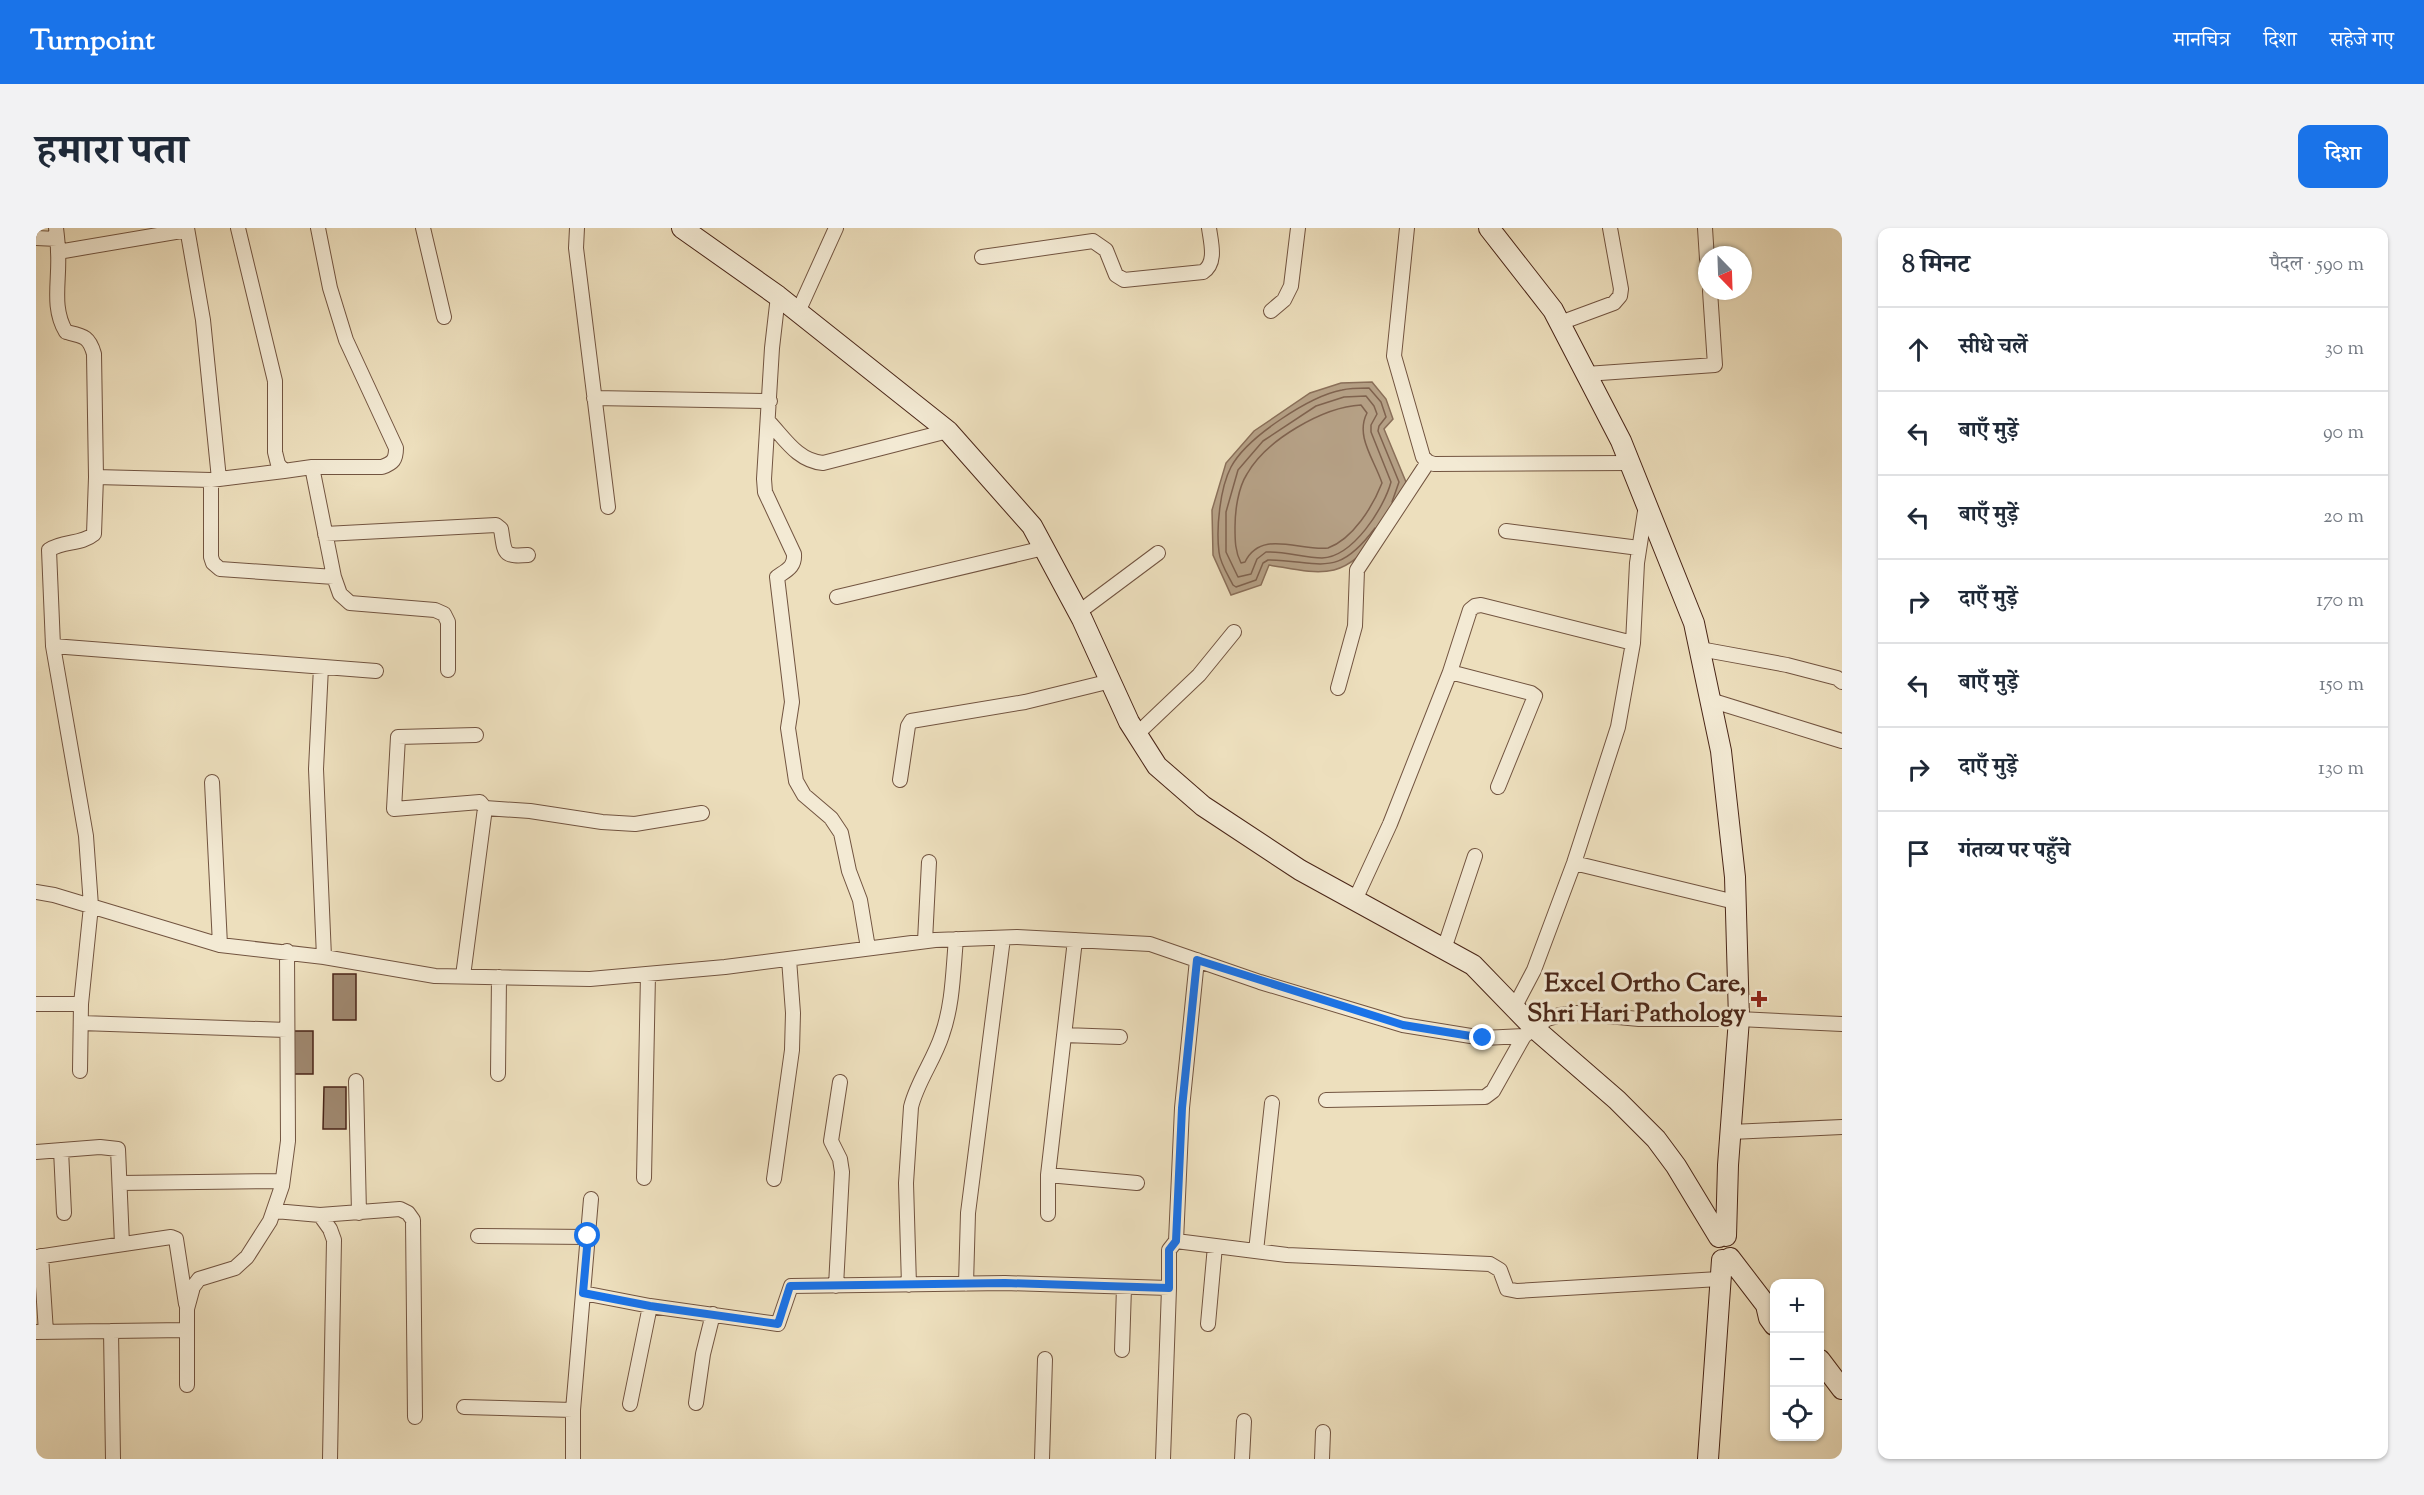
<!DOCTYPE html>
<html lang="hi">
<meta charset="utf-8">
<style>
:root{--surface:#fff;--page:#f2f2f3;--text:#1f2937;--muted:#747a83;--line:#e0e1e3;--accent:#1a73e8}
body{margin:0;font-family:"Sorts Mill Goudy","Noto Serif Devanagari",serif;background:var(--page);color:var(--text)}
.controls{position:absolute;right:18px;bottom:18px;display:grid;overflow:hidden;border-radius:12px;box-shadow:0 2px 4px #0004}
.controls button{width:54px;height:54px;display:grid;place-items:center;padding:0;border:0;border-bottom:2px solid var(--line);background:var(--surface);color:var(--text);font:30px sans-serif}
.compass{position:absolute;left:1662px;top:18px;width:54px;height:54px;border-radius:50%;background:var(--surface);box-shadow:0 2px 4px #0004;rotate:157deg}
.stop{position:absolute;width:18px;height:18px;margin:-14px;border:4px solid #1a73e8;border-radius:50%;background:#fff}
.stop.end{background:#1a73e8;border-color:#fff;box-shadow:0 2px 6px #0008}
.list{margin:0;padding:0;list-style:none}
h2{display:flex;justify-content:space-between;align-items:center;height:78px;margin:0;padding:0 24px;font-size:26px}
h2 small{font-size:20px;font-weight:400;color:var(--muted)}
.list li{display:grid;grid-template-columns:39px 1fr auto;gap:18px;align-items:center;box-sizing:border-box;height:84px;padding:0 24px;border-top:2px solid var(--line)}
.list b{display:block;font-size:22px;white-space:nowrap}
.list em{font-size:20px;font-style:normal;color:var(--muted)}
.icon{flex:none;width:33px;height:33px;fill:none;stroke:currentColor;stroke-width:2;stroke-linecap:round;stroke-linejoin:round}
.map{position:relative;flex:none;width:1806px;height:1231px;overflow:hidden;border-radius:12px}
header{display:flex;align-items:center;gap:36px;box-sizing:border-box;height:84px;padding:0 30px;background:var(--accent);color:#fff}
header strong{font-size:28px}
nav{display:flex;gap:33px;margin-inline-start:auto;font-size:21px}
.intro{display:flex;align-items:center;justify-content:space-between;box-sizing:border-box;height:144px;padding:0 36px}
h1{margin:0;font-size:42px}
.button{padding:15px 27px;border-radius:12px;background:var(--accent);color:#fff;font-size:21px;font-weight:700}
main{display:flex;gap:36px;padding:0 36px}
aside{flex:1;background:var(--surface);border-radius:12px;box-shadow:0 2px 4px #0004}
.map>svg:first-child{display:block}
.water{fill:#b5a085;stroke:#8a6f59;stroke-width:1.5}
.lines{fill:none;stroke-linecap:round;stroke-linejoin:round}
.shore{stroke:#7f624e;stroke-width:1.5}
.building{fill:#9e866d;stroke:#492517;stroke-width:1.5}
.street-casing{stroke:#725440;stroke-width:16}
.secondary-casing{stroke:#492517;stroke-width:22}
.street{stroke:#f3ead4;stroke-width:14}
.secondary{stroke:#f3ead4;stroke-width:20}
.route{stroke:#1a73e8;stroke-width:8}
.poi-dot{fill:#8f2418;stroke:#f3ead4;stroke-width:2}
.labels{text-anchor:middle;dominant-baseline:central;stroke-width:6;stroke-linejoin:round;paint-order:stroke}
.poi-label{font-size:26px;font-weight:bold;fill:#492517;stroke:#f3ead4;text-anchor:end}
</style>
<header>
<strong>Turnpoint</strong>
<nav><a>मानचित्र</a><a>दिशा</a><a>सहेजे गए</a></nav>
</header>
<div class="intro"><h1>हमारा पता</h1><a class="button">दिशा</a></div>
<main>
<div class="map">
<svg width="1806" height="1231" viewBox="0 0 1806 1231">
<rect width="100%" height="100%" fill="#eddfbd"/>
<filter id="stains"><feTurbulence type="fractalNoise" baseFrequency=".00333" numOctaves="4"/><feColorMatrix values="0 0 0 0 .2 0 0 0 0 .09 0 0 0 0 .02 0 0 0 .5 -.17"/></filter>
<radialGradient id="worn" r=".72"><stop offset=".6" stop-color="#630" stop-opacity="0"/><stop offset="1" stop-color="#630" stop-opacity=".3"/></radialGradient>
<!-- water -->
<path class="water" d="M 1336,154 L 1350,171 L 1357,191 L 1348,201 L 1370,254 C 1358,285 1332,333 1298,342 C 1278,347 1253,340 1233,337 L 1225,357 L 1195,367 L 1177,327 L 1176,282 L 1190,235 L 1218,203 L 1274,165 L 1305,155 Z"/>
<g class="lines">
<!-- shore -->
<path class="shore" d="M 1330,168 L 1338,178 L 1341,186 L 1335,197 L 1335,204 L 1355,254 C 1348,280 1317,329 1286,330 C 1268,330 1249,323 1230,324 L 1221,331 L 1215,346 L 1202,349 L 1190,324 L 1190,284 L 1202,242 L 1227,213 L 1280,178 L 1308,169 Z
M 1325,177 L 1331,185 C 1319,208 1338,231 1346,255 C 1337,278 1317,311 1292,320 C 1263,323 1225,301 1209,334 L 1205,335 C 1199,323 1199,313 1199,299 C 1199,283 1202,260 1211,246 C 1230,212 1287,179 1325,177 Z
M 1339,300 C 1301,351 1286,333 1232,332 L 1227,335 L 1220,352 L 1200,359 L 1197,357 C 1192,347 1184,335 1183,324 C 1180,300 1184,260 1195,239 C 1211,209 1274,168 1306,162 C 1314,160 1325,160 1333,160 L 1345,174 L 1350,189 L 1343,198 L 1342,203 L 1363,254 L 1356,274"/>
</g>
<!-- building -->
<path class="building" d="M 297,746 L 320,746 L 320,792 L 297,792 Z
M 255,803 L 277,803 L 277,846 L 254,846 Z
M 288,859 L 310,859 L 310,901 L 287,901 Z"/>
<g class="lines">
<defs>
<path id="street" d="M 20,0 C 21,8 22,16 22,24 C 24,52 15,79 30,104 C 47,108 53,108 58,126 L 60,249
M 151,0 L 167,92 L 183,251
M 202,0 L 239,153 L 239,224 L 242,236 L 248,243 L 276,239
M 282,0 L 294,60 L 310,112 L 360,220 C 360,232 357,235 346,239 L 276,239 L 298,349 L 304,366 L 314,375 L 399,382 L 408,386 L 412,394 L 412,442
M 387,0 L 408,89
M 541,0 L 540,20 L 572,279
M 1371,0 L 1358,128 L 1387,229 L 1392,234 L 1398,236 L 1594,235
M 1669,0 L 1671,31
M 0,10 L 21,11
M 22,24 L 151,2
M 946,29 L 1057,13 L 1070,22 L 1080,47 L 1088,52 L 1167,44 C 1181,35 1175,15 1173,0
M 742,68 L 736,120 L 728,251 L 729,264 L 758,326 C 759,339 751,342 741,349 L 756,474 L 752,500 L 760,553 L 768,567 L 795,590 L 805,605 L 813,643 L 824,672 L 832,720
M 1235,83 L 1248,72 L 1255,58 L 1262,0
M 762,84 L 800,0
M 1524,95 L 1578,75 L 1584,68 L 1585,61 L 1574,0
M 1550,146 L 1679,137 L 1674,63
M 558,170 L 734,173
M 733,194 C 749,211 762,233 787,235 L 912,203
M 175,252 L 175,329 L 177,335 L 184,341 L 298,349
M 1470,303 L 1603,320
M 289,306 L 460,297 L 465,301 C 469,325 466,329 492,327
M 801,369 L 1008,320
M 1043,384 L 1122,325
M 17,418 L 340,443
M 1664,421 L 1751,437 L 1801,450 L 1806,454
M 285,439 L 280,541 L 288,729
M 1414,444 L 1434,382 L 1439,378 L 1445,377 L 1597,415
M 1302,460 L 1319,398 L 1321,342 L 1392,234
M 1674,472 L 1806,513
M 1101,506 L 1163,447 L 1198,404
M 440,507 L 362,509 L 358,581 L 444,574 L 449,580
M 864,552 L 872,498 L 875,493 L 989,474 L 1075,453
M 176,554 L 184,717
M 1538,635 L 1699,674
M 0,664 L 18,667 L 184,717 L 288,729 L 399,748 L 554,751 L 689,739 L 899,712 L 981,709 L 1114,716 L 1224,754 L 1367,797 L 1447,810 L 1488,808 L 1511,791 L 1524,787 L 1540,785 L 1603,791 L 1703,791 L 1806,796
M 1319,672 L 1354,596 L 1414,444 L 1495,465 L 1499,468 L 1462,559
M 889,713 L 893,634
M 1408,721 L 1439,628
M 427,748 L 449,580 L 494,583 L 566,594 L 599,596 L 666,585
M 0,776 L 45,776 L 44,843
M 45,776 L 55,678 L 50,608 L 17,418 L 13,322 C 27,312 45,317 58,306 L 60,249 L 175,252 L 248,243
M 1478,780 L 1498,742 L 1538,635 L 1582,499 L 1597,415 L 1601,335 L 1610,277
M 45,795 L 251,802
M 1028,807 L 1084,809
M 462,846 L 463,749
M 320,853 L 323,985
M 1290,872 L 1449,869 L 1457,863 L 1488,808
M 1695,904 L 1806,899
M 25,922 L 28,985
M 0,924 L 64,919 L 82,921 L 86,1016
M 1012,947 L 1101,955
M 608,950 L 612,746
M 738,951 L 756,822 L 757,785 L 753,731
M 84,955 L 246,953
M 239,983 L 284,987 L 294,1001 L 298,1012 L 294,1231
M 1012,986 L 1012,947 L 1039,712
M 284,987 L 364,981 L 372,985 L 377,992 L 379,1189
M 442,1008 L 552,1009
M 1140,1013 L 1146,880 L 1161,732
M 1220,1023 L 1236,875
M 5,1028 L 10,1104
M 0,1029 L 135,1009 L 140,1011 L 150,1076
M 930,1056 L 932,985 L 967,710
M 873,1057 L 870,955 L 875,879 C 881,854 898,832 906,807 C 917,776 917,743 920,711
M 800,1058 L 806,944 L 804,931 L 795,913 L 804,854
M 547,1065 L 555,971
M 1172,1096 L 1179,1018
M 75,1103 L 77,1231
M 0,1104 L 150,1102
M 1086,1122 L 1088,1059
M 151,1157 L 151,1081 L 157,1059 L 163,1051 L 199,1040 L 211,1029 L 234,993 L 246,958 L 252,913 L 251,723
M 660,1175 L 667,1126 L 677,1086
M 594,1176 L 614,1078
M 428,1179 L 537,1182
M 537,1231 L 537,1182 L 547,1065 L 614,1078 L 742,1096 L 755,1058 L 969,1055 L 1133,1060 L 1133,1022 L 1140,1013 L 1251,1027 L 1454,1036 L 1464,1042 L 1471,1061 L 1481,1063 L 1683,1051
M 1006,1231 L 1009,1131
M 1127,1231 L 1133,1060
M 1206,1231 L 1208,1193
M 1286,1231 L 1287,1204"/>
<path id="secondary" d="M 646,0 L 742,68 L 912,203 L 996,298 L 1046,391 L 1093,494 L 1121,538 L 1167,578 L 1264,642 L 1437,737 L 1498,800 L 1581,872 L 1620,911 L 1640,938 L 1683,1009
M 1453,0 L 1517,82 L 1585,213 L 1658,395 L 1685,523 L 1699,649 L 1703,791 L 1692,937 L 1690,1008
M 1694,1030 L 1730,1077 L 1733,1090 L 1738,1097
M 1784,1132 L 1806,1161
M 1672,1231 L 1686,1032"/>
</defs>
<!-- street casing -->
<use href="#street" class="street-casing"/>
<!-- secondary casing -->
<use href="#secondary" class="secondary-casing"/>
<!-- street -->
<use href="#street" class="street"/>
<!-- secondary -->
<use href="#secondary" class="secondary"/>
</g>
<g class="lines">
<!-- route -->
<path class="route" d="M 552,1008 L 547,1065 L 614,1078 L 742,1096 L 754,1058 L 969,1055 L 1133,1060 L 1133,1022 L 1140,1013 L 1146,880 L 1161,732 L 1367,797 L 1447,810"/>
</g>
<!-- markers -->
<path class="poi-dot" d="M1720 762h6v6h6v6h-6v6h-6v-6h-6v-6h6z"/>
<g class="labels">
<!-- poi labels -->
<g class="poi-label">
<text x="1710" y="756">Excel Ortho Care,<tspan x="1710" dy="30">Shri Hari Pathology</tspan></text>
</g>
</g>
<rect width="100%" height="100%" filter="url(#stains)"/>
<rect width="100%" height="100%" fill="url(#worn)"/>
</svg>
<div class="controls">
<button>+</button>
<button>−</button>
<button><svg class="icon" aria-label="locate" viewBox="0 0 24 24"><circle cx="12" cy="12" r="6"/><path d="M12 2v4M12 18v4M2 12h4M18 12h4"/></svg></button>
</div>
<svg class="compass" viewBox="-18 -18 36 36"><path d="M0-13l5 13h-10z" fill="#e53935"/><path d="M0 13l5-13h-10z" fill="#747a83"/></svg>
<div class="stop" style="left:552px;top:1008px"></div>
<div class="stop end" style="left:1447px;top:810px"></div>
</div>
<aside>
<h2>8 मिनट<small>पैदल · 590 m</small></h2>
<ul class="list">
<li><svg class="icon" aria-label="ahead" viewBox="0 0 24 24"><path d="M12 20V5M6 11l6-6 6 6"/></svg><div><b>सीधे चलें</b></div><em>30 m</em></li>
<li><svg class="icon" aria-label="left" viewBox="0 0 24 24"><path d="M17 20v-9H6M10 6l-5 5 5 5"/></svg><div><b>बाएँ मुड़ें</b></div><em>90 m</em></li>
<li><svg class="icon" aria-label="left" viewBox="0 0 24 24"><path d="M17 20v-9H6M10 6l-5 5 5 5"/></svg><div><b>बाएँ मुड़ें</b></div><em>20 m</em></li>
<li><svg class="icon" aria-label="right" viewBox="0 0 24 24"><path d="M7 20v-9h11M14 6l5 5-5 5"/></svg><div><b>दाएँ मुड़ें</b></div><em>170 m</em></li>
<li><svg class="icon" aria-label="left" viewBox="0 0 24 24"><path d="M17 20v-9H6M10 6l-5 5 5 5"/></svg><div><b>बाएँ मुड़ें</b></div><em>150 m</em></li>
<li><svg class="icon" aria-label="right" viewBox="0 0 24 24"><path d="M7 20v-9h11M14 6l5 5-5 5"/></svg><div><b>दाएँ मुड़ें</b></div><em>130 m</em></li>
<li><svg class="icon" aria-label="arrive" viewBox="0 0 24 24"><path d="M6 21V4h12l-3 4 3 4H6"/></svg><div><b>गंतव्य पर पहुँचे</b></div></li>
</ul>
</aside>
</main>
